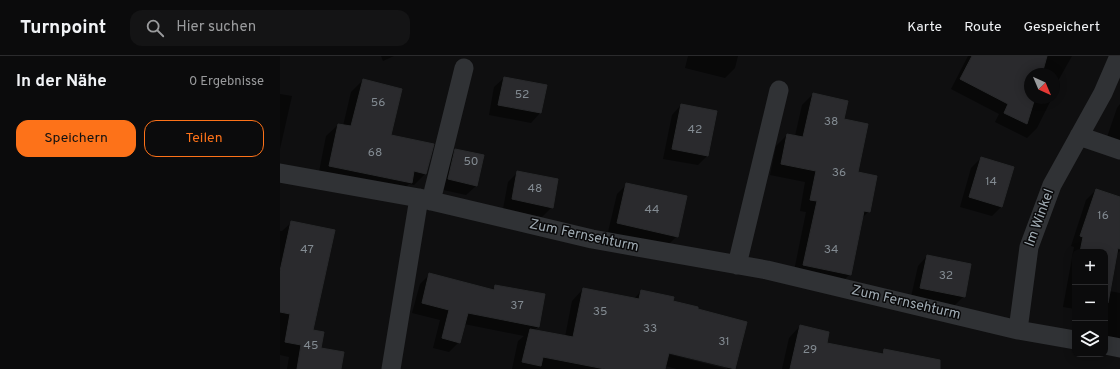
<!DOCTYPE html>
<html lang="de">
<meta charset="utf-8">
<style>
:root{--surface:#0b0b0c;--page:#141415;--text:#f1f3f6;--muted:#9a9b9d;--line:#2b2b2d;--accent:#fd7219}
body{margin:0;font-family:Overpass,sans-serif;background:var(--page);color:var(--text)}
.controls{position:absolute;right:12px;bottom:12px;display:grid;overflow:hidden;border-radius:8px;box-shadow:0 2px 10px #0003}
.controls button{width:36px;height:36px;display:grid;place-items:center;padding:0;border:0;border-bottom:1px solid var(--line);background:var(--surface);color:var(--text);font:20px sans-serif}
.compass{position:absolute;left:744px;top:12px;width:36px;height:36px;border-radius:50%;background:var(--surface);box-shadow:0 2px 10px #0003;rotate:136deg}
.list{margin:0;padding:0;list-style:none}
h2{display:flex;justify-content:space-between;align-items:center;height:52px;margin:0;padding:0 16px;font-size:17px}
h2 small{font-size:13px;font-weight:400;color:var(--muted)}
.actions{display:flex;gap:8px;padding:12px 16px}
.actions a{flex:1;padding:9px 0;border:1px solid var(--accent);border-radius:12px;text-align:center;font-size:14px;color:var(--accent)}
.actions .main{background:var(--accent);color:#111}
.icon{flex:none;width:22px;height:22px;fill:none;stroke:currentColor;stroke-width:2;stroke-linecap:round;stroke-linejoin:round}
.map{position:relative;flex:none;width:840px;height:313px;overflow:hidden}
header{display:flex;align-items:center;gap:24px;box-sizing:border-box;height:56px;padding:0 20px;background:var(--surface);border-bottom:1px solid var(--line)}
header strong{font-size:19px}
nav{display:flex;gap:22px;margin-inline-start:auto;font-size:14px}
.search{width:280px;height:36px;background:var(--page);display:flex;align-items:center;gap:10px;box-sizing:border-box;padding:0 14px;border-radius:12px;color:var(--muted);font-size:15px}
main{display:flex}
aside{flex:1;background:var(--surface)}
.map>svg:first-child{display:block}
.shadow{fill:#0007;fill-rule:evenodd}
.building{fill:#2a2a2d;stroke:#292a2c}
.lines{fill:none;stroke-linecap:round;stroke-linejoin:round}
.minor{stroke:#303235;stroke-width:19}
.labels{text-anchor:middle;dominant-baseline:central;stroke-width:3;stroke-linejoin:round;paint-order:stroke}
.number-label{font-size:12px;fill:#828a91}
.street-label{font-size:14px;fill:#9faab2;stroke:#0a0a0b}
</style>
<header>
<strong>Turnpoint</strong>
<div class="search"><svg class="icon" aria-label="search" viewBox="0 0 24 24"><circle cx="10" cy="10" r="6"/><path d="M15 15l6 6"/></svg>Hier suchen</div>
<nav><a>Karte</a><a>Route</a><a>Gespeichert</a></nav>
</header>
<main>
<aside>
<h2>In der Nähe<small>0 Ergebnisse</small></h2>
<ul class="list">
</ul>
<div class="actions"><a class="main">Speichern</a><a>Teilen</a></div>
</aside>
<div class="map">
<svg width="840" height="313" viewBox="0 0 840 313">
<rect width="100%" height="100%" fill="#0f0f10"/>
<!-- shadow -->
<path class="shadow" d="M 101,0 L 114,0 L 103,5 Z
M 408,0 L 458,0 L 455,12 L 445,22 L 405,12 Z
M 688,0 L 792,0 L 774,32 L 774,18 L 750,18 L 750,42 L 772,42 L 757,72 L 747,82 L 715,66 L 719,58 L 671,33 Z
M 224,22 L 266,30 L 260,57 L 251,67 L 209,59 L 214,31 Z
M 83,24 L 110,79 L 145,118 L 134,129 L 129,128 L 119,138 L 38,121 L 46,80 L 58,69 L 63,70 L 71,36 Z
M 0,38 L 12,40 L 0,93 Z
M 533,38 L 562,64 L 577,117 L 589,155 L 581,163 L 570,218 L 559,229 L 513,220 L 526,156 L 520,155 L 525,126 L 490,119 L 496,90 L 507,79 L 515,80 L 522,49 Z
M 840,48 L 840,91 L 825,87 L 837,52 Z
M 401,49 L 427,100 L 418,109 L 383,103 L 392,59 Z
M 176,94 L 196,130 L 186,139 L 159,133 L 166,104 Z
M 701,102 L 721,151 L 712,160 L 680,151 L 691,112 Z
M 238,116 L 272,151 L 262,161 L 223,153 L 228,126 Z
M 347,128 L 397,180 L 387,190 L 328,176 L 337,138 Z
M 816,134 L 840,142 L 840,195 L 836,199 L 829,235 L 840,237 L 840,282 L 838,284 L 825,282 L 825,196 L 795,196 L 795,253 L 783,251 L 794,191 L 791,190 L 806,144 Z
M 12,166 L 31,275 L 40,293 L 60,313 L 7,313 L 9,301 L 0,299 L 0,175 L 2,175 Z
M 647,200 L 684,240 L 674,250 L 631,241 L 638,210 Z
M 150,218 L 211,234 L 216,230 L 258,271 L 254,274 L 285,281 L 292,245 L 303,233 L 354,243 L 361,235 L 392,246 L 417,254 L 466,267 L 454,313 L 397,313 L 385,310 L 384,313 L 232,313 L 238,285 L 244,280 L 184,268 L 179,286 L 169,296 L 153,292 L 160,264 L 132,257 L 140,228 ZM 384,295 L 447,311 L 447,313 L 384,297 Z
M 520,270 L 546,288 L 600,298 L 605,294 L 627,313 L 502,313 L 509,282 Z"/>
<!-- building -->
<path class="building" d="M 692,0 L 767,0 L 762,18 L 750,18 L 750,42 L 755,42 L 747,68 L 724,57 L 728,48 L 680,23 Z
M 224,21 L 267,29 L 261,57 L 218,49 Z
M 83,23 L 122,33 L 111,79 L 154,88 L 146,118 L 134,115 L 132,127 L 49,110 L 58,68 L 71,70 Z
M 533,37 L 568,45 L 564,63 L 588,68 L 578,116 L 597,120 L 590,156 L 584,155 L 571,219 L 523,209 L 537,145 L 530,144 L 536,115 L 501,108 L 507,78 L 523,81 Z
M 401,48 L 437,55 L 428,100 L 392,93 Z
M 175,93 L 204,99 L 197,130 L 168,123 Z
M 701,101 L 734,111 L 722,151 L 689,141 Z
M 237,115 L 278,123 L 273,152 L 232,143 Z
M 346,127 L 407,140 L 398,181 L 337,167 Z
M 816,133 L 840,141 L 840,193 L 838,192 L 828,247 L 825,247 L 825,196 L 800,196 L 803,181 L 800,180 Z
M 11,165 L 55,174 L 33,274 L 44,276 L 41,292 L 64,296 L 61,313 L 17,313 L 21,289 L 5,286 L 10,258 L 0,256 L 0,215 Z
M 647,199 L 691,208 L 685,241 L 640,232 Z
M 149,217 L 214,234 L 215,229 L 265,238 L 259,271 L 188,257 L 180,287 L 162,282 L 169,254 L 142,247 Z
M 303,232 L 359,243 L 361,234 L 394,241 L 393,245 L 418,251 L 418,253 L 467,266 L 455,313 L 389,297 L 385,313 L 325,313 L 263,301 L 261,310 L 242,306 L 250,273 L 293,281 Z
M 520,269 L 549,276 L 547,287 L 603,298 L 604,293 L 660,304 L 660,313 L 510,313 Z"/>
<g class="lines">
<!-- minor -->
<path class="minor" d="M 799,80 L 840,94
M 0,117 L 139,142 L 312,183 L 487,214 L 738,274 L 795,284
M 151,145 L 184,12
M 457,209 L 499,34
M 738,274 L 749,191 L 772,129 L 823,37 L 839,0
M 825,289 L 840,292
M 111,313 L 139,142"/>
</g>
<g class="labels">
<!-- number labels -->
<g class="number-label">
<text x="242" y="39">52</text>
<text x="98" y="47">56</text>
<text x="551" y="66">38</text>
<text x="415" y="74">42</text>
<text x="95" y="97">68</text>
<text x="191" y="106">50</text>
<text x="559" y="117">36</text>
<text x="711" y="126">14</text>
<text x="255" y="133">48</text>
<text x="372" y="154">44</text>
<text x="823" y="160">16</text>
<text x="27" y="194">47</text>
<text x="551" y="194">34</text>
<text x="666" y="220">32</text>
<text x="237" y="250">37</text>
<text x="320" y="256">35</text>
<text x="370" y="273">33</text>
<text x="444" y="286">31</text>
<text x="31" y="290">45</text>
<text x="530" y="294">29</text>
</g>
<!-- street labels -->
<g class="street-label">
<text transform="translate(760 162) rotate(-70)">Im Winkel</text>
<text transform="translate(304 180) rotate(12)">Zum Fernsehturm</text>
<text transform="translate(626 247) rotate(13)">Zum Fernsehturm</text>
</g>
</g>
</svg>
<div class="controls">
<button>+</button>
<button>−</button>
<button><svg class="icon" aria-label="layers" viewBox="0 0 24 24"><path d="M12 4l9 5-9 5-9-5zM3 14l9 5 9-5"/></svg></button>
</div>
<svg class="compass" viewBox="-18 -18 36 36"><path d="M0-13l5 13h-10z" fill="#e53935"/><path d="M0 13l5-13h-10z" fill="#9a9b9d"/></svg>
</div>
</main>
